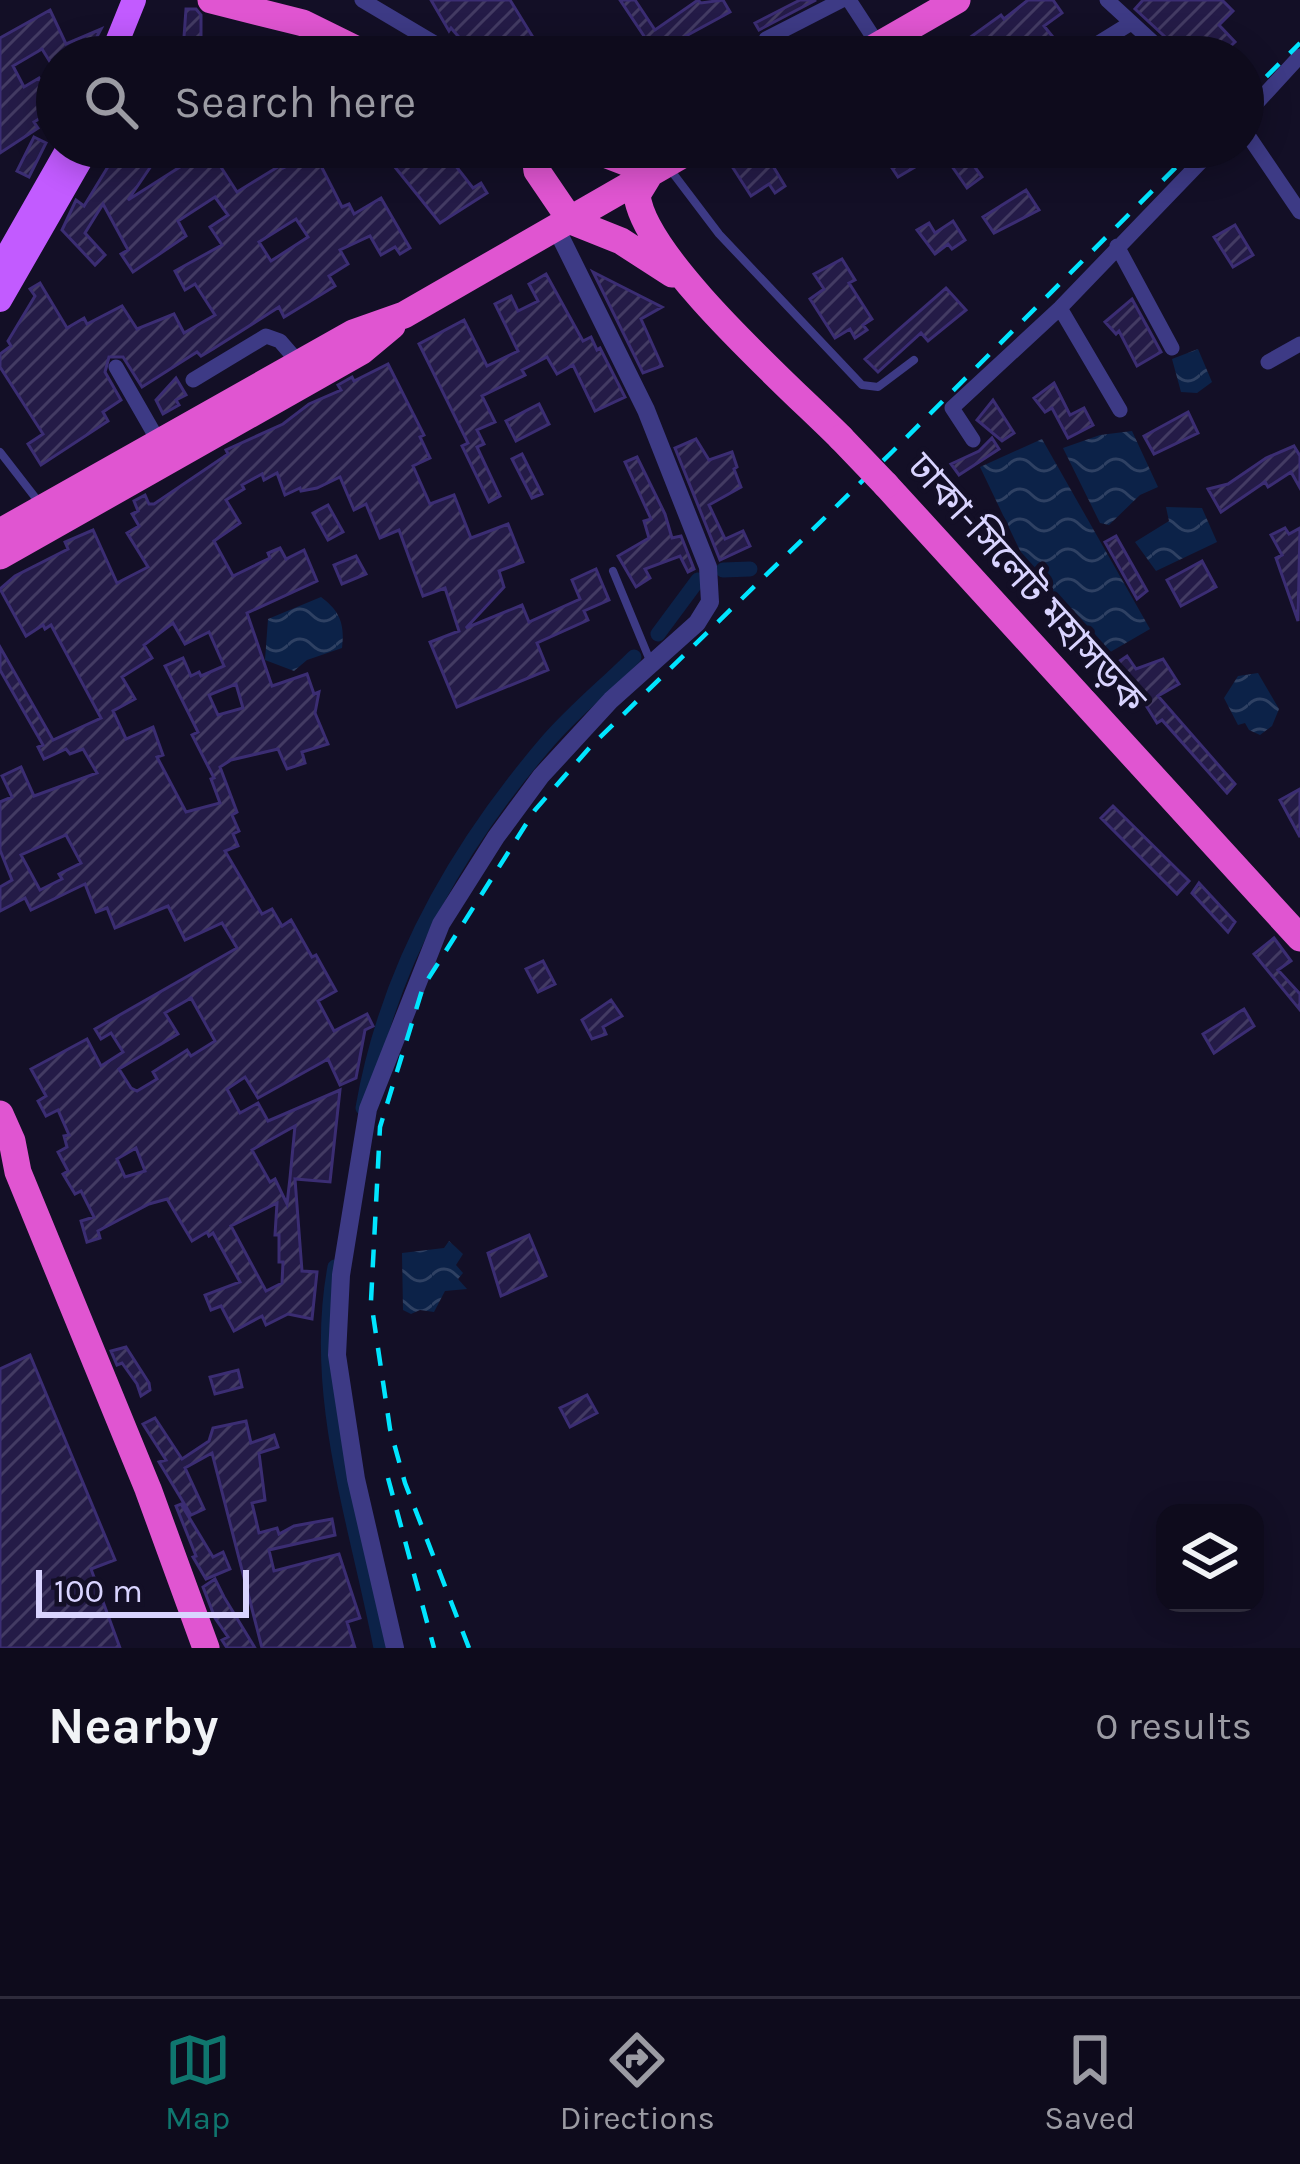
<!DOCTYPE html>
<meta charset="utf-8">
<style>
:root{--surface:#0e0b1c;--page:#171425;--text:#f1f3f6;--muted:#9b9ba3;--line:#2e2b3b;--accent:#0f766e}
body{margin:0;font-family:Karla,"Noto Sans Bengali",sans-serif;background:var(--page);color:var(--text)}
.controls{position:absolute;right:36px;bottom:36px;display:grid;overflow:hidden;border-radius:24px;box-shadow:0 6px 30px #0003}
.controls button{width:108px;height:108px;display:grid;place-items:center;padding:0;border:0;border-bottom:3px solid var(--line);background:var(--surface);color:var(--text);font:60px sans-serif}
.scale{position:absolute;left:36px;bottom:30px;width:213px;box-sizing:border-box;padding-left:12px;border:6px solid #d9d4ff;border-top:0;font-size:33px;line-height:42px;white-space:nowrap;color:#d9d4ff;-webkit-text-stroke:9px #130f26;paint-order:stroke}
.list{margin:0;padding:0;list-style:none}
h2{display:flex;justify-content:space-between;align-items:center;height:156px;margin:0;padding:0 48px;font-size:51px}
h2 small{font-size:39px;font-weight:400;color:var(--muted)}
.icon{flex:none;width:66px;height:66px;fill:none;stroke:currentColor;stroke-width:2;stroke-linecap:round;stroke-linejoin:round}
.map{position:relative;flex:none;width:1300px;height:1648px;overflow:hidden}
.search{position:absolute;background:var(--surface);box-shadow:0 6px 30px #0003;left:36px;right:36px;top:36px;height:132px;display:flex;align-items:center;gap:30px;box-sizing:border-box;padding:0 42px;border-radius:66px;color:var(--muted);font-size:45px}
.sheet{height:348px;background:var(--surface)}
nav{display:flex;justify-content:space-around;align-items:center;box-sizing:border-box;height:168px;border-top:3px solid var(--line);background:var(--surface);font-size:33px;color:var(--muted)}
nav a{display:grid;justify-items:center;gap:6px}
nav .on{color:var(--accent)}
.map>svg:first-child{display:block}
.water{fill:url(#water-waves)}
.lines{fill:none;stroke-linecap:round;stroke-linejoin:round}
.canal{stroke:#0c2248;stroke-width:15}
.building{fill:url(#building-hatch);stroke:#3b2d73;stroke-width:3;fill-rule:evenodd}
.service{stroke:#3d3a85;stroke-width:8}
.minor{stroke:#3d3a85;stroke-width:15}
.tertiary{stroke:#3d3a85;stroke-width:18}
.primary{stroke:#c25bff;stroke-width:24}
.trunk{stroke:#e055d1;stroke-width:27}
.rail{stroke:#00e5ff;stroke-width:4.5;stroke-dasharray:18 15;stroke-linecap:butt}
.trunk-bridge{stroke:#e055d1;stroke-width:27}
.labels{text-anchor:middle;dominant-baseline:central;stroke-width:10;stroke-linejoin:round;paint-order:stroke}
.street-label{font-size:39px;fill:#d9d4ff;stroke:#130f26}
</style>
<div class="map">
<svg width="1300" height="1648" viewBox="0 0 1300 1648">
<defs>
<pattern id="water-waves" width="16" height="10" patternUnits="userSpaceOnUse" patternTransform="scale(3)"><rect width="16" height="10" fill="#0c2248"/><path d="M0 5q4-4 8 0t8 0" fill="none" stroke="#2f4163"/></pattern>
<pattern id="building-hatch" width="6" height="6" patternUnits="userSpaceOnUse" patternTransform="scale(3)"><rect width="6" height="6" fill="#241b47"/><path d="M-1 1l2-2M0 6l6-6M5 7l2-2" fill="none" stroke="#433b63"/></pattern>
</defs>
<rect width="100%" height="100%" fill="#130f26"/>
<!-- water -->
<path class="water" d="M 1198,349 L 1212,382 L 1197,393 L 1181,392 L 1172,359 Z
M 1132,431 L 1158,487 L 1140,495 L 1109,525 L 1100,523 L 1063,448 L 1100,435 Z
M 1042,439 L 1150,629 L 1100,658 L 1024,559 L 980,467 Z
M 1166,507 L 1202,508 L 1217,542 L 1156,571 L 1135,542 L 1169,521 Z
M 321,597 C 340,611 345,624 342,648 L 307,660 L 294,671 L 265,660 L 268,619 Z
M 1258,673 L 1279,709 L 1272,726 L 1260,735 L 1249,730 L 1245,723 L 1238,725 L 1224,698 L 1238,676 Z
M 449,1241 L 463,1254 L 456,1265 L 463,1273 L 458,1279 L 467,1289 L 445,1291 L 434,1312 L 420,1310 L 411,1314 L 403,1310 L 402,1253 L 444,1248 Z"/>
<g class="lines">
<!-- canal -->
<path class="canal" d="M 723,570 L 750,569
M 658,634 L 698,580
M 363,1108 C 387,969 457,847 548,741 C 574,711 606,685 634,657
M 335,1267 C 311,1395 357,1523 381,1648"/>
</g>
<!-- building -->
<path class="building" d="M 431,0 L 510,0 L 539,47 L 524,57 L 496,57 L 484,39 L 470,50 L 451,28 L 449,31 Z
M 620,0 L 635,0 L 655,30 L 698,0 L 701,3 L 723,0 L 730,12 L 686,36 L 703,57 L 658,57 Z
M 800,0 L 816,0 L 759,30 L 755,23 Z
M 1028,0 L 1053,0 L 1062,13 L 1044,26 L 1065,52 L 1064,57 L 976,57 L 965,41 L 1001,15 L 1004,19 Z
M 1143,0 L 1222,0 L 1233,11 L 1219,25 L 1235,42 L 1221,55 L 1205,39 L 1188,57 L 1181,57 L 1177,48 L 1135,9 Z
M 186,9 L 196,9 L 201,15 L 201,43 L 237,57 L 198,57 L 184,37 Z
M 50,10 L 66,44 L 101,29 L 92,46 L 97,48 L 95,57 L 57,57 L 57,73 L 42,49 L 13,66 L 24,87 L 39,78 L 57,108 L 34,122 L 38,128 L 29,134 L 0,153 L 0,38 Z
M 34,137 L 46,143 L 29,177 L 17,171 Z
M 120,147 L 164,147 L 128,200 L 194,158 L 192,155 L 204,147 L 208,147 L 237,192 L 281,165 L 283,168 L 314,152 L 342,207 L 349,204 L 354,214 L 381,198 L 410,248 L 400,254 L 395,247 L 381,255 L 370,236 L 340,250 L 348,264 L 329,276 L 335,286 L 284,317 L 279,307 L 213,349 L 201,356 L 197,352 L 142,387 L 123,357 L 109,357 L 105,372 L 121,400 L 103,412 L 108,421 L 41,465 L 28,444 L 43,434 L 0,367 L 0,354 L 11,346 L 8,341 L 35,296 L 30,289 L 40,283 L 67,328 L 84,318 L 87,324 L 122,306 L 137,329 L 174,314 L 184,333 L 215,315 L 195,284 L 185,290 L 175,271 L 222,245 L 210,227 L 228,215 L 215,197 L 178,221 L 186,236 L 133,272 L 121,254 L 128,250 L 103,204 L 85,233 L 105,255 L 95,265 L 62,230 L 76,200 L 84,206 ZM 296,219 L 308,237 L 271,261 L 259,242 Z
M 417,147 L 441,147 L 473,188 L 481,183 L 487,193 L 440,223 L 394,166 Z
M 753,147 L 796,147 L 770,161 L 785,186 L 775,193 L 769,184 L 751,196 L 733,168 L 757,152 Z
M 878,147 L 949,147 L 898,177 Z
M 966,155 L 982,177 L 967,188 L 951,165 Z
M 1026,190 L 1039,210 L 994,233 L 983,217 Z
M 953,221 L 965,240 L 952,249 L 948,244 L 935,254 L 917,230 L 929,223 L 935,233 Z
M 1235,225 L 1253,255 L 1233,267 L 1214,237 Z
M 842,259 L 855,280 L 849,283 L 872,319 L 863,325 L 867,330 L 855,338 L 850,329 L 835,338 L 810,299 L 824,289 L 814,274 Z
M 593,272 L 662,307 L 641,319 L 662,366 L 643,373 Z
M 546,274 L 583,341 L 591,337 L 597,350 L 600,348 L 625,397 L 595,411 L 573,365 L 557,374 L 547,357 L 522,370 L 525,375 L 482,396 L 495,422 L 477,430 L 484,444 L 477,447 L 500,496 L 489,502 L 462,446 L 468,443 L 419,344 L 464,320 L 487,366 L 518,351 L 495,304 L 511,296 L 518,311 L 538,301 L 529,284 Z
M 946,288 L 966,310 L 928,341 L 921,333 L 878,372 L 865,359 Z
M 1132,299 L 1161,352 L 1137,366 L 1119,331 L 1116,334 L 1105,322 Z
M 388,364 L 424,435 L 420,437 L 430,458 L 413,466 L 430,504 L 454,495 L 471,538 L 508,524 L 523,562 L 499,571 L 504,587 L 466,628 L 522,605 L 529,622 L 580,599 L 572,580 L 596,569 L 609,600 L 584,611 L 588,620 L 537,643 L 548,670 L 457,707 L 430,642 L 459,631 L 445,588 L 423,596 L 399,530 L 380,538 L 366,504 L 354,510 L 340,477 L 317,488 L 301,491 L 300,488 L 285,495 L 277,473 L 264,480 L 262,474 L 242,485 L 244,489 L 226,500 L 240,523 L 214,541 L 233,576 L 270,558 L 268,553 L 280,548 L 286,559 L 304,550 L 317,581 L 247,613 L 272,686 L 307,674 L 314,694 L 319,692 L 315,713 L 328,744 L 302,752 L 305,763 L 287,769 L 278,749 L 231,760 L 220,767 L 237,812 L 232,815 L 239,831 L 233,834 L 238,846 L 225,851 L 262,914 L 272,909 L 282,926 L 291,920 L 312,957 L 316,955 L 336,991 L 318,1001 L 334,1031 L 367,1014 L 373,1026 L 365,1030 L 356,1078 L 340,1085 L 328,1059 L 258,1098 L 245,1077 L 227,1089 L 240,1113 L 258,1103 L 268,1121 L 340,1090 L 330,1182 L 295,1179 L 302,1271 L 317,1272 L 312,1319 L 288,1314 L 266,1325 L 262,1316 L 234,1331 L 221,1306 L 211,1310 L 205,1295 L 240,1282 L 213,1233 L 209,1236 L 207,1232 L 192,1241 L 167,1199 L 149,1204 L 98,1231 L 100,1238 L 87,1242 L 81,1221 L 94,1217 L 81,1191 L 75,1194 L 63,1174 L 68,1171 L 58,1152 L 67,1147 L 64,1136 L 69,1135 L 58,1110 L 46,1116 L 38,1101 L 46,1096 L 31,1069 L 87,1039 L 101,1066 L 123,1052 L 111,1033 L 101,1039 L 95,1029 L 237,948 L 222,923 L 185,940 L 168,906 L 115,928 L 107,908 L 96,912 L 85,884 L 31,910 L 25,898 L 0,911 L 0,887 L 12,880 L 0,850 L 0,802 L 12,797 L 2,776 L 21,767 L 34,796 L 97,773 L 83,749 L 70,754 L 66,749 L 44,759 L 38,747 L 43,745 L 0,670 L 0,647 L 53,740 L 101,718 L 51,625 L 45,629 L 43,625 L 26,636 L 0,589 L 15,576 L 68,549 L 65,542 L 93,530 L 117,583 L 148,567 L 127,533 L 139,526 L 132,514 L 138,511 L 134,501 L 145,495 L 149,504 L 154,504 L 228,454 L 226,450 L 283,424 L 309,404 L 341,390 L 338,385 L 352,377 L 354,381 ZM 173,623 L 185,644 L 209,632 L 224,666 L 201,676 L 199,672 L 191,676 L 183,658 L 165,666 L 198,732 L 192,735 L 214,778 L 211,779 L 220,803 L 186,812 L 157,757 L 163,755 L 153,727 L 126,739 L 113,711 L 135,699 L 122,677 L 152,658 L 144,645 ZM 236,684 L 243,708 L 218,715 L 209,695 ZM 66,835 L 81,863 L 59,874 L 62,879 L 40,890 L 21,855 ZM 191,998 L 215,1041 L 191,1056 L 187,1050 L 153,1072 L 157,1079 L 137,1091 L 131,1088 L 119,1069 L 178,1034 L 165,1013 ZM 295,1126 L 290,1178 L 287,1204 L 275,1179 L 270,1182 L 252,1150 ZM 136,1148 L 145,1171 L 125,1177 L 117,1159 ZM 277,1203 L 275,1235 L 279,1235 L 279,1262 L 283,1262 L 282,1283 L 266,1291 L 231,1226 Z
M 176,378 L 186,395 L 176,400 L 179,405 L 163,414 L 156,400 Z
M 1054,383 L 1070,415 L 1084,408 L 1093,425 L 1068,438 L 1052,408 L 1045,412 L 1034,398 Z
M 993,400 L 1014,433 L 1002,441 L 977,420 Z
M 539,404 L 549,424 L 516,441 L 506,421 Z
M 1188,412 L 1198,433 L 1154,454 L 1144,436 Z
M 992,438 L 999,449 L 959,475 L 951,464 L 979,451 Z
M 696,439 L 709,460 L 732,452 L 737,467 L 734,469 L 741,487 L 709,505 L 725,539 L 743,531 L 750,546 L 720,560 L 675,448 Z
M 1294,446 L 1300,456 L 1300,488 L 1291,472 L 1268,487 L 1265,482 L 1221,512 L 1208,489 L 1228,484 L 1266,458 Z
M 522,454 L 542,494 L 532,498 L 512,459 Z
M 637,457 L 665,514 L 672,538 L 681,536 L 694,569 L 688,572 L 680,556 L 645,569 L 650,578 L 636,587 L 618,556 L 649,538 L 644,521 L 651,519 L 625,462 Z
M 328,505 L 343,532 L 328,540 L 313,513 Z
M 1285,528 L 1289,534 L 1300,528 L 1298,621 L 1276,558 L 1282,555 L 1271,535 Z
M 1116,536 L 1147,591 L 1137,599 L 1105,542 Z
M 356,556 L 366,574 L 342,584 L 334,565 Z
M 1202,561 L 1216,587 L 1181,606 L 1167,580 Z
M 1127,656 L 1136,669 L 1163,659 L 1179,684 L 1158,696 L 1235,784 L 1227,793 L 1162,720 L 1157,723 L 1137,691 L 1132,694 L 1114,665 Z
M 1300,789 L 1300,837 L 1280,800 Z
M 1113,806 L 1189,881 L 1177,894 L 1101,818 Z
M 1199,883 L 1235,922 L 1228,932 L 1192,893 Z
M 1274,938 L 1291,961 L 1278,970 L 1300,994 L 1300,1010 L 1254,954 Z
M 543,961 L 555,984 L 538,992 L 526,969 Z
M 611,1000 L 622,1016 L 603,1027 L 606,1034 L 592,1039 L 582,1020 Z
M 1244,1009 L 1254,1026 L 1214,1053 L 1203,1034 Z
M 529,1235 L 546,1276 L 501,1296 L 488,1253 Z
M 126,1347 L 149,1383 L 150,1390 L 141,1396 L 137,1384 L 122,1363 L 117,1365 L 111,1351 Z
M 30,1355 L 115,1560 L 91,1569 L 120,1648 L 0,1648 L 0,1369 Z
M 238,1370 L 242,1387 L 215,1394 L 210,1377 Z
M 587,1395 L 597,1413 L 570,1427 L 560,1408 Z
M 155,1418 L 182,1459 L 209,1441 L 213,1428 L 246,1421 L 251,1443 L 274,1435 L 278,1447 L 259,1453 L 265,1500 L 252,1503 L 259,1533 L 277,1528 L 279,1534 L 294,1526 L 332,1519 L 335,1535 L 269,1550 L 274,1571 L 339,1554 L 360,1618 L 347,1622 L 355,1648 L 262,1648 L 212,1453 L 185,1468 L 204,1509 L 191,1515 L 159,1462 L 166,1460 L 143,1424 Z
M 181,1504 L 213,1557 L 223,1552 L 230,1569 L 206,1579 L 193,1557 L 196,1556 L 176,1506 Z
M 215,1579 L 224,1597 L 255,1648 L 227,1648 L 222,1640 L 228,1637 L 215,1618 L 203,1587 Z"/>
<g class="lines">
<!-- service -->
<path class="service" d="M 669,168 L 719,234 L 862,385 L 878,387 L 914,360
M 0,452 L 38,501
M 613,571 L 651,663"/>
<!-- minor -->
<path class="minor" d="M 362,0 L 458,57
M 849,0 L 879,46
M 1107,0 L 1169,57
M 766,39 L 842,0
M 1076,57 L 1131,23
M 1243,118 L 1300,56
M 1243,128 L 1300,212
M 1117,246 L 1172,348
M 1060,308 L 1120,410
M 1268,362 L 1300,344
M 116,367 L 159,442
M 193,380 L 266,336 L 280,341 L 299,363
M 973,440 L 952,408 L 1060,308 L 1215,147"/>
<!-- tertiary -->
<path class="tertiary" d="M 395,1648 L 356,1479 L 337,1355 L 341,1275 L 368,1109 L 441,924 L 496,837 L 541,776 L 611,700 L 697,623 L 710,602 L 708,567 L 646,410 L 557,230"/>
<!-- primary -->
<path class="primary" d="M 111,57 L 134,0
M 0,268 L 69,147
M 0,300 L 88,147"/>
<!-- trunk -->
<path class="trunk" d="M 211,0 L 303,23 L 372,57
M 858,57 L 957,0
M 534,147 L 537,171 L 571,221 L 621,241 L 672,274
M 586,147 L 651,172 L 637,195 C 644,259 791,388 841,438
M 886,485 L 1300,938
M 0,532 L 353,333 L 404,315 L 696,147
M 0,556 L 362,351 L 392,326
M 0,1114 L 12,1141 L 18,1172 L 148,1489 L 206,1648"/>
<!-- rail -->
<path class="rail" d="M 1243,100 L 1300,43
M 388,1478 L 434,1648
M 469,1648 L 405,1483 L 390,1429 L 371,1301 L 380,1127 L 423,987 L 535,810 L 591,746 L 892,452 L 1196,147"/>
<!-- trunk-bridge -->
<path class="trunk-bridge" d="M 841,438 L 886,485"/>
</g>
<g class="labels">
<!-- street labels -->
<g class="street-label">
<text transform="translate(1027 583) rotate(48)">ঢাকা-সিলেট মহাসড়ক</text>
</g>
</g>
</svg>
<div class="controls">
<button><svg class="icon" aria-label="layers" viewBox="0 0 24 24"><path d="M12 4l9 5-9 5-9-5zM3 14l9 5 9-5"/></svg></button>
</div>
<div class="scale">100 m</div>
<div class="search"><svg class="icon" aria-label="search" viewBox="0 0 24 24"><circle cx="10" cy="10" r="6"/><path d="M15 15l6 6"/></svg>Search here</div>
</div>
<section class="sheet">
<h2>Nearby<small>0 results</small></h2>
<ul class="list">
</ul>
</section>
<nav>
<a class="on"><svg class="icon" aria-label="map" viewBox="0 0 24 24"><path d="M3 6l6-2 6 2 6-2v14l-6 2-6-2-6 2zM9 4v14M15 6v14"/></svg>Map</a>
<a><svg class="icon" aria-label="directions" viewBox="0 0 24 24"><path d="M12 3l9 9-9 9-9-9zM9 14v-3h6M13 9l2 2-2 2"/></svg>Directions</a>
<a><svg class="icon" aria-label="saved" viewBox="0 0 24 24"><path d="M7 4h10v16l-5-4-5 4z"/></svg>Saved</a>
</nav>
